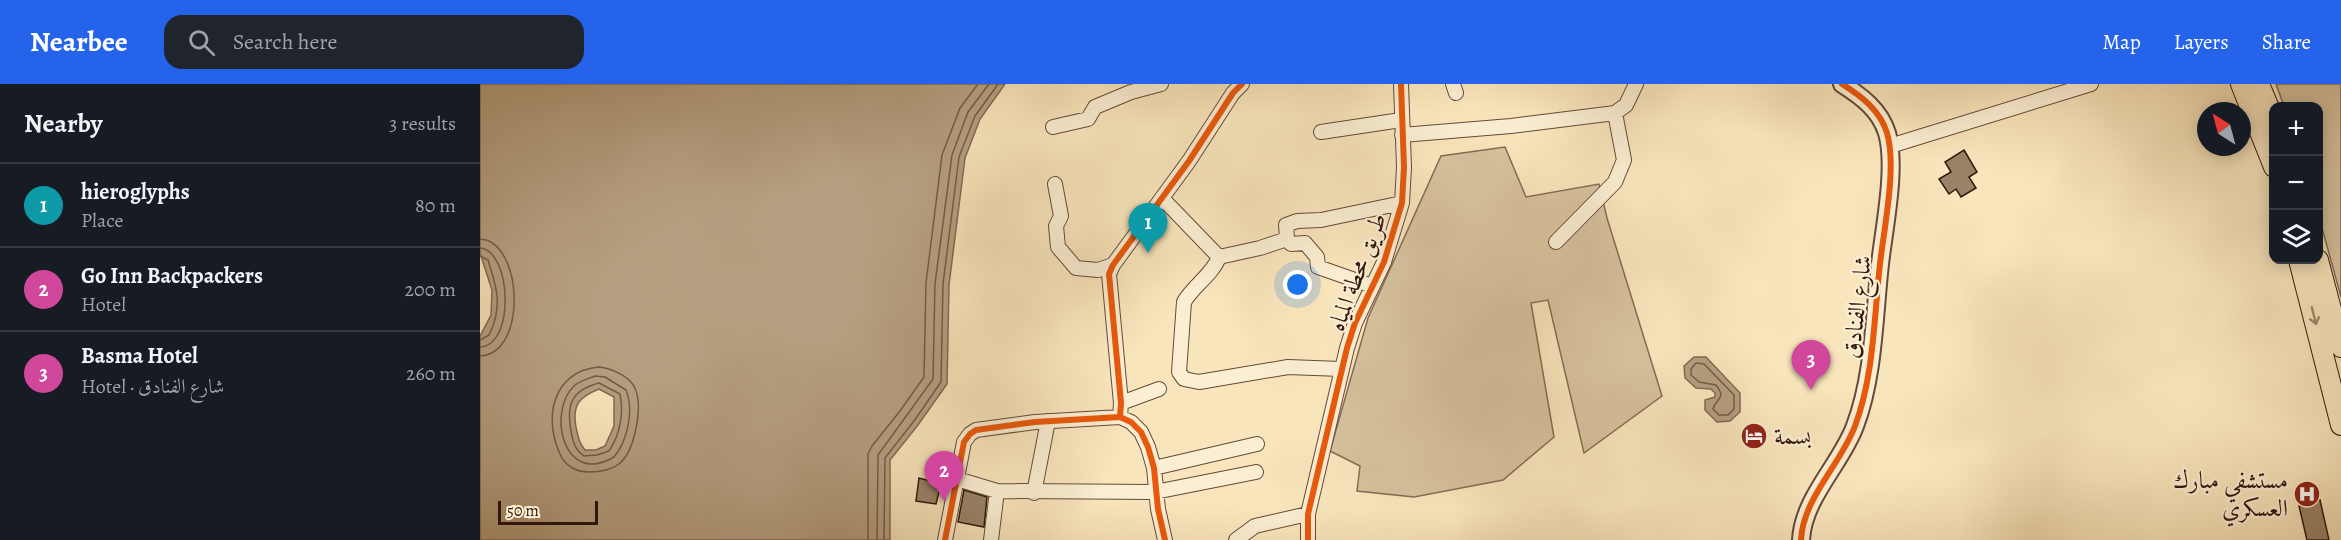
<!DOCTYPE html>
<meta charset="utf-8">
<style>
:root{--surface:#171b24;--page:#20242c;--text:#f1f3f6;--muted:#9ea1a6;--line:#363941;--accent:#2563eb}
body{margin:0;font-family:Alegreya,Amiri,serif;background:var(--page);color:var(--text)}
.controls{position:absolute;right:18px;top:18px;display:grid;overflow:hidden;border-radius:12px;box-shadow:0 3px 15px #0003}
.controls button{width:54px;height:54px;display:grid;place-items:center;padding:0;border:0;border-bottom:2px solid var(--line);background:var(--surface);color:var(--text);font:30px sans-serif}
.compass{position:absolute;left:1717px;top:18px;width:54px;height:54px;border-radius:50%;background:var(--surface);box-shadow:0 3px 15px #0003;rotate:324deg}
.scale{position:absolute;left:18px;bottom:15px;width:100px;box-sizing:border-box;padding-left:6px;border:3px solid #32170c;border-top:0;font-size:16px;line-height:21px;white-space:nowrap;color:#32170c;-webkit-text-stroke:4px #fbeed3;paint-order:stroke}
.you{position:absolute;left:818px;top:201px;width:21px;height:21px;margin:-15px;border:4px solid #fff;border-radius:50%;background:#1a73e8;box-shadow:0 0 0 9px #1a73e833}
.badge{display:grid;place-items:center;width:39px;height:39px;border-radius:50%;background:var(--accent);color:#fff;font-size:20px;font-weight:700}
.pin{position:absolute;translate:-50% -50px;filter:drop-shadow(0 2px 3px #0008)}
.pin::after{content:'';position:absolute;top:32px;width:21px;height:18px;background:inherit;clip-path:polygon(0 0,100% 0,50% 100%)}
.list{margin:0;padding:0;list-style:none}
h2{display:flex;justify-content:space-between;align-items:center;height:78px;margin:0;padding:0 24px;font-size:26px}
h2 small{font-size:20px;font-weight:400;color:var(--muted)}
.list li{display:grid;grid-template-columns:39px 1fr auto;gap:18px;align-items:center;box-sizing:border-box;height:84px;padding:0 24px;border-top:2px solid var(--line)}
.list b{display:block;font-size:22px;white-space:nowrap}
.list p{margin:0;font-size:20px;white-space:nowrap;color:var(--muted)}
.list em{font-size:20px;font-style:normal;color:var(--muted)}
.icon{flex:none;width:33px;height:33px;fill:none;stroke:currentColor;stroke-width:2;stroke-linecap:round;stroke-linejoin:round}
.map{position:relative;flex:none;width:1861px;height:456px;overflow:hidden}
header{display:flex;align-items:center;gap:36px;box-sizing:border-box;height:84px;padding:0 30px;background:var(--accent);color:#fff}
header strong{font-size:28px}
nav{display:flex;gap:33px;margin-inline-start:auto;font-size:21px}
.search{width:420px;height:54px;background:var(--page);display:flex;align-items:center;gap:15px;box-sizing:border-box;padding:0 21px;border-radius:18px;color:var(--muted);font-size:22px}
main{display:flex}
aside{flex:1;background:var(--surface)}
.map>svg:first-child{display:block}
.green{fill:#d7c29e;stroke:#846c55;stroke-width:1.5}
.water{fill:#b59f80;stroke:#816952;stroke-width:1.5;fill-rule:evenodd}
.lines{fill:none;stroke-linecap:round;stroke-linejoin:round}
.shore{stroke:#745b46;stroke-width:1.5}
.building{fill:#998268;stroke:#32170c;stroke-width:1.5}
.minor-casing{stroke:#644a38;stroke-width:16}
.tertiary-casing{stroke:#644a38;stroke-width:20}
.primary-casing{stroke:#32170c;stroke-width:22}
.minor{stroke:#fbeed3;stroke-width:14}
.tertiary{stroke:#fbeed3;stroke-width:16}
.primary{stroke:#f9e5bc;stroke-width:20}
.cycleway-casing{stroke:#fbeed3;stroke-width:10}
.cycleway{stroke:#e8590c;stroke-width:6}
.oneway{stroke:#9f886d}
.labels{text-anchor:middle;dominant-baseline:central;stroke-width:4.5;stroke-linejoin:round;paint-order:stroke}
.street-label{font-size:24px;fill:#32170c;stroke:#fbeed3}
.poi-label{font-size:24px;fill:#32170c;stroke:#fbeed3;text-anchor:start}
</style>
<header>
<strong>Nearbee</strong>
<div class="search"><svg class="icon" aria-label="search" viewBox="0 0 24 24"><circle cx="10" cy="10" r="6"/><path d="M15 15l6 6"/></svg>Search here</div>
<nav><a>Map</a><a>Layers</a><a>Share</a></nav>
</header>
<main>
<aside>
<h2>Nearby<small>3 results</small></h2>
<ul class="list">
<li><span class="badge" style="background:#0f9aa8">1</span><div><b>hieroglyphs</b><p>Place</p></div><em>80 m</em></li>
<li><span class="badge" style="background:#d1479c">2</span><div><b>Go Inn Backpackers</b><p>Hotel</p></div><em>200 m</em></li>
<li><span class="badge" style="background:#d1479c">3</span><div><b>Basma Hotel</b><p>Hotel · شارع الفنادق</p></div><em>260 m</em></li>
</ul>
</aside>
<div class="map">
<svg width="1861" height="456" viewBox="0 0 1861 456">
<rect width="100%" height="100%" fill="#f9e5bc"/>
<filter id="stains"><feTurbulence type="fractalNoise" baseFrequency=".00333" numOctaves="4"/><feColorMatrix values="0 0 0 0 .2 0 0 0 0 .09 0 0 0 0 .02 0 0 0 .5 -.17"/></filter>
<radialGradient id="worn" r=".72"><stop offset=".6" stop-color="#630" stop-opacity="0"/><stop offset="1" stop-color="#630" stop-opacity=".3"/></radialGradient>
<!-- green -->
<path class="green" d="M 1796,0 L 1861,0 L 1861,213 L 1839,133 L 1838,22 L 1804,22 Z
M 1025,63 L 1046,113 L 1119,100 L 1127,134 L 1182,312 L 1104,369 L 1068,216 L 1051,219 L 1074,353 L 1023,396 L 934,413 L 877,407 L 880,382 L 850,367 L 888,234 L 961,72 Z"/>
<!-- water -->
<path class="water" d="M 0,0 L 525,0 L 500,35 L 485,74 L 469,201 L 467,300 L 438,341 L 410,376 L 410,456 L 0,456 L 0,252 L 11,231 L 12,206 L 0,169 ZM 119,305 L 134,313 L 134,342 L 125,362 L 116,366 L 105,366 C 99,359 98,352 96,343 C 92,321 99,313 119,305 Z
M 1214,273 L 1226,273 L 1260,309 L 1260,328 L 1250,337 L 1237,338 L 1225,326 L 1225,316 L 1235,313 L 1235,309 L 1231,305 L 1216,304 L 1205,294 L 1204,282 Z"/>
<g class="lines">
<!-- shore -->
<path class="shore" d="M 0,155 C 43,157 48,270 0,272
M 0,164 C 31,166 36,261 0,263
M 0,172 L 8,176 C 17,204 23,223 9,251 L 0,256
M 1216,279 L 1224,280 L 1254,311 L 1254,325 L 1248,331 L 1239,331 L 1233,325 C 1236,314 1247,315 1236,301 L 1219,298 L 1211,291 L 1211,285 Z
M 119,283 C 131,284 148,292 154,302 C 164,321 155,367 139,380 C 131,386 119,388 109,388 C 96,388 85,382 80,370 C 63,333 73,287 119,283 Z
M 115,292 L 125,293 L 146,306 C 154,326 148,356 134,373 C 83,403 67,328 94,302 C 99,297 108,295 115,292 Z
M 119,299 L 140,310 C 144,329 140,351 129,367 L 117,371 L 104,372 C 94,365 93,357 91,347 C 86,320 92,306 119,299 Z
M 388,456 L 388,370 L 392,362 L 420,327 L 444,293 L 446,199 L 462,71 L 480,24 L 498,0
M 397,456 L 398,371 L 453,295 L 455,200 L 472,71 L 488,28 L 509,0
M 404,456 L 405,374 L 434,337 L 461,298 L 463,200 L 479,73 L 495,32 L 518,0"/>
</g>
<!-- building -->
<path class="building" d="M 1484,66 L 1497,88 L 1489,93 L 1496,104 L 1481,113 L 1476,105 L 1469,110 L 1459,95 L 1471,88 L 1465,78 Z
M 439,394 L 461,400 L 456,420 L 436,417 Z
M 484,406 L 507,413 L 504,443 L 478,438 Z
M 1840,416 L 1849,456 L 1827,456 L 1819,422 Z"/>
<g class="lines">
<defs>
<path id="minor" d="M 973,0 L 976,9
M 573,43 L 608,35 L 615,23 L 651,8 L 681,0
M 841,48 L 921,36
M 922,51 L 1031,42 L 1135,29 L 1146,21 L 1156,0
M 1410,62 L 1611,0
M 575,100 L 581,132 L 576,142 L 578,163 L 596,184 L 618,186 L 633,181
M 682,114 L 739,173 C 733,190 713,202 704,218 L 699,288 L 704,295 L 719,298 L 808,283 L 861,285
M 807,155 L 806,141 L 817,137 L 841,136 L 922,119
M 1076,158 L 1135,98 L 1144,76 L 1135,29
M 739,173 L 780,164 L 807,155 L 811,160 L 825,159 L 837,173 L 838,183 L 892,202
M 641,319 L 679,305
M 640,333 L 641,319 L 629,190 L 633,181 L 709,77 L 753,9 L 762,0
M 674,384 L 777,360
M 477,395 L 517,407 L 511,456
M 517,407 L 675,408 L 776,388
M 554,409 L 568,337
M 465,456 L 484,358 L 490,350 L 496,346 L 555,338 L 640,333 L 651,338 L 661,348 L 668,363 L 674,384 L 678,425 L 685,456
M 756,456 L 775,442 L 828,430
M 828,456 L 828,430 L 867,264 L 875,239 L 904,178 L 922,119 L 924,83 L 921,0"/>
<path id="tertiary" d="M 1321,456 C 1323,414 1361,380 1375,342 C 1394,292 1394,233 1400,180 C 1404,144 1417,83 1407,49 C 1400,26 1381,12 1362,0"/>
<path id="primary" d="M 1761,0 L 1794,83
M 1779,0 L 1794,36
M 1819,176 L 1861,341
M 1838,176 L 1861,263"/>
</defs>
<!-- minor casing -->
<use href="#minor" class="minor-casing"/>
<!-- tertiary casing -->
<use href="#tertiary" class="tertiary-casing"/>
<!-- primary casing -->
<use href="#primary" class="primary-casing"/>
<!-- minor -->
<use href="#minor" class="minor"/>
<!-- tertiary -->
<use href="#tertiary" class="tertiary"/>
<!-- primary -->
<use href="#primary" class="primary"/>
<defs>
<path id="cycleway" d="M 640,333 L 641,319 L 629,190 L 633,181 L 709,77 L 753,9 L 762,0
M 465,456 L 484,358 L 490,350 L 496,346 L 555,338 L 640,333 L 651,338 L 661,348 L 668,363 L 674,384 L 678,425 L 685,456
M 828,456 L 828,430 L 867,264 L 875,239 L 904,178 L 922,119 L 924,83 L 921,0
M 1321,456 C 1323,414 1361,380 1375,342 C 1394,292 1394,233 1400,180 C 1404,144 1417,83 1407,49 C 1400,26 1381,12 1362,0"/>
</defs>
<!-- cycleway casing -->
<use href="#cycleway" class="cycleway-casing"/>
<!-- cycleway -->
<use href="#cycleway" class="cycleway"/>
</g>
<!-- one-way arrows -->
<defs><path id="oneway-shaft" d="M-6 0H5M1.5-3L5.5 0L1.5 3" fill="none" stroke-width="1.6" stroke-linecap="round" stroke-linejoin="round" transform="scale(1.5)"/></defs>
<use class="oneway" href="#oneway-shaft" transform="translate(1834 232) rotate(76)"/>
<!-- icons -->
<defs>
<symbol id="hotel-disc" viewBox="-11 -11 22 22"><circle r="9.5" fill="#8f2418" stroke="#fbeed3"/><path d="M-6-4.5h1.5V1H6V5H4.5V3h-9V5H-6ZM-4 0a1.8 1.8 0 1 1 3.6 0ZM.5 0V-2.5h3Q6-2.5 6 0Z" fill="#fff"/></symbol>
<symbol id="hospital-disc" viewBox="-11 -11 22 22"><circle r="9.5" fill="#8f2418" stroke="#fbeed3"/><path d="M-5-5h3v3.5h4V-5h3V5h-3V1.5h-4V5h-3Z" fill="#fff"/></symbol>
</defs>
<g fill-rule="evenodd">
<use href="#hotel-disc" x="1259" y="337" width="30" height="30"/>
<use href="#hospital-disc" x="1812" y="395" width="30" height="30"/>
</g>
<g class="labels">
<!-- street labels -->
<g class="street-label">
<text transform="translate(877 188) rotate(-69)">طريق محطة المياه</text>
<text transform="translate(1377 223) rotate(-83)">شارع الفنادق</text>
</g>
<!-- poi labels -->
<g class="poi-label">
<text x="1294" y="352">بسمة</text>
<text x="1808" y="396" text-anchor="end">مستشفي مبارك<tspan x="1808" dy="28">العسكري</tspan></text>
</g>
</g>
<rect width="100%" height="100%" filter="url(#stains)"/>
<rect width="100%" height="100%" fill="url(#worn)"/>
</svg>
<div class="controls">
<button>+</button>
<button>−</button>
<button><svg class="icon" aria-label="layers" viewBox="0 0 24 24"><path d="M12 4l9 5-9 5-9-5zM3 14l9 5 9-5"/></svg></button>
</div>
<svg class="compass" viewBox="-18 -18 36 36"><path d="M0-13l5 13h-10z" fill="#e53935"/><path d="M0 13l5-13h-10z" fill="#9ea1a6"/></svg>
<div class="scale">50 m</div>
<div class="you"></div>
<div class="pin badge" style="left:668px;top:169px;background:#0f9aa8">1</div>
<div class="pin badge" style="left:464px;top:417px;background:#d1479c">2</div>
<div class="pin badge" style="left:1331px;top:306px;background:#d1479c">3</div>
</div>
</main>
